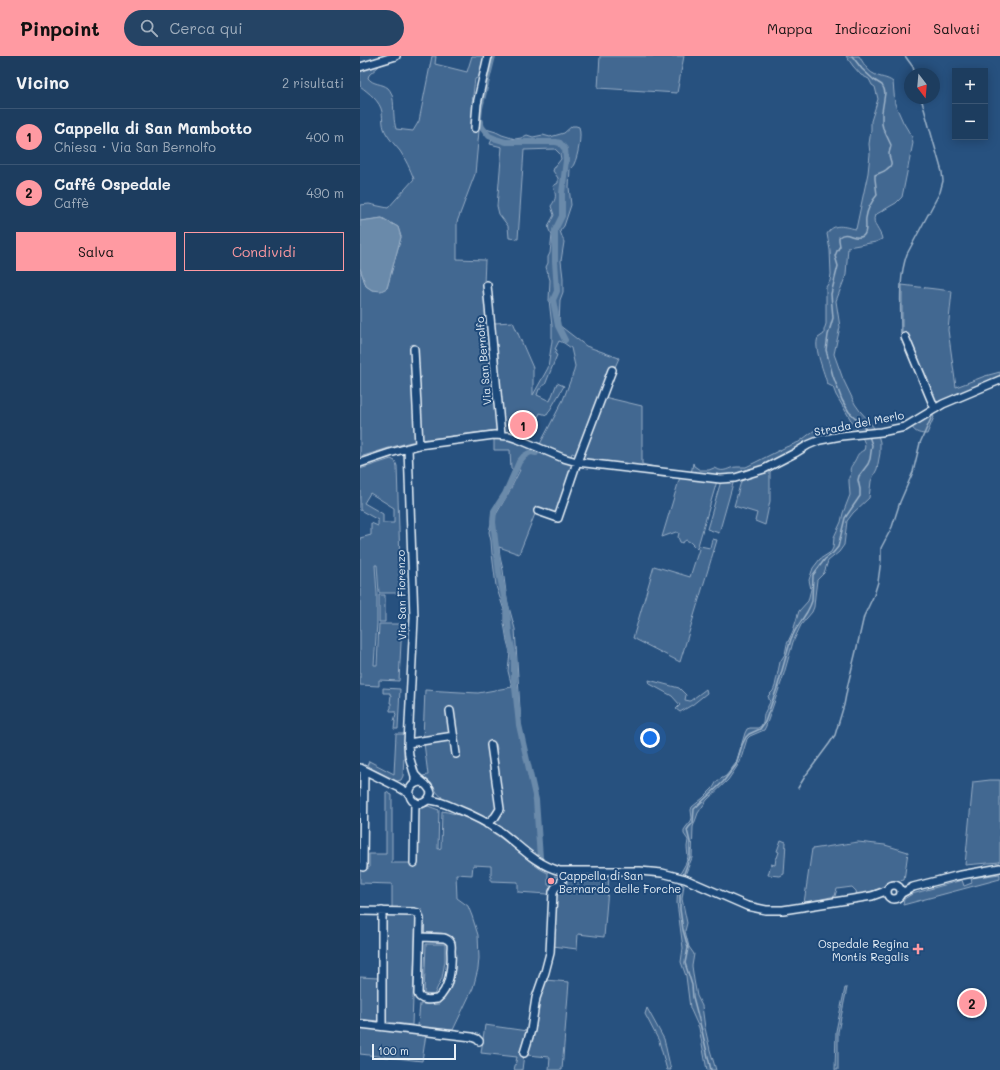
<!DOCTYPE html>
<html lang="it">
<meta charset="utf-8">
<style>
:root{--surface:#1d3d5f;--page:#254465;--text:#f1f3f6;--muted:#a0aebd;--line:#3b5674;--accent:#ff9aa2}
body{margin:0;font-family:Mali,sans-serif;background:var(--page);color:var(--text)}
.controls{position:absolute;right:12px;top:12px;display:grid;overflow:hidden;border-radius:0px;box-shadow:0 2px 10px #0003}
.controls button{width:36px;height:36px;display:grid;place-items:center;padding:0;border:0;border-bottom:1px solid var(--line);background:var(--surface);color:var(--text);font:20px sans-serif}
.compass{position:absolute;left:544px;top:12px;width:36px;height:36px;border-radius:50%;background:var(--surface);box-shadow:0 2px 10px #0003;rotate:164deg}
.scale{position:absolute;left:12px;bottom:10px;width:84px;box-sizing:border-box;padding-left:4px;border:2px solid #e8f1f8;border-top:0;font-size:11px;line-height:14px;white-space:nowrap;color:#e8f1f8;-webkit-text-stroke:3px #1f4a7a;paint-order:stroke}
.you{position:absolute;left:290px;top:682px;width:14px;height:14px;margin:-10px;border:3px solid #fff;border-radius:50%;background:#1a73e8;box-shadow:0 0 0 6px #1a73e833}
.badge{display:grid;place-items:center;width:26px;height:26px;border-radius:50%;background:var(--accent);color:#111;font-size:13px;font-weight:700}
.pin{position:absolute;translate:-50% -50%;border:2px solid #fff;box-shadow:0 1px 4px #0006}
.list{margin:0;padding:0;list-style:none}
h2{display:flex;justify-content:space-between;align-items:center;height:52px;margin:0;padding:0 16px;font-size:17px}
h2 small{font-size:13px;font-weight:400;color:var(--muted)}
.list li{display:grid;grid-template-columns:26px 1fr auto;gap:12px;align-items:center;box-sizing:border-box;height:56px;padding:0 16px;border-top:1px solid var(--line)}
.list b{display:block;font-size:15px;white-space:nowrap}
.list p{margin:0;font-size:13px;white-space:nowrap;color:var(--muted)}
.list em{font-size:13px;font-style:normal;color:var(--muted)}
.actions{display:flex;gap:8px;padding:12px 16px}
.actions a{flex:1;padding:9px 0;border:1px solid var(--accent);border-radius:0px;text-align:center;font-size:14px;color:var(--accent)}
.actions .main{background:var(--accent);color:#111}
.icon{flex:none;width:22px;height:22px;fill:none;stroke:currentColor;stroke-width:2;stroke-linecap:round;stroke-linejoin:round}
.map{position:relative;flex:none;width:640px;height:1014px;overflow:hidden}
header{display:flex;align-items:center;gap:24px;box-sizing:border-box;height:56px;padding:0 20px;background:var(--accent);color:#111}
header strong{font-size:19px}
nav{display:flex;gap:22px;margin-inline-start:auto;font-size:14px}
.search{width:280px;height:36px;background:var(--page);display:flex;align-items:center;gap:10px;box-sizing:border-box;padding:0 14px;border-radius:22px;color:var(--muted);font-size:15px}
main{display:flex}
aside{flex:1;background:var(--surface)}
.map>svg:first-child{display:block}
.green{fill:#436891;stroke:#96acc4;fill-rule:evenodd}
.water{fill:#6b8aaa;stroke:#9db3c9}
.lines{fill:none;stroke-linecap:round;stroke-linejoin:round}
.stream{stroke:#9db3c9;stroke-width:1.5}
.canal{stroke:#6b8aaa;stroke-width:6}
.minor-casing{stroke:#e8f1f8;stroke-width:10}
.minor{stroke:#1f4a7a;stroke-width:7}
.poi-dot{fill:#ff9aa2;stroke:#1f4a7a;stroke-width:1.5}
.labels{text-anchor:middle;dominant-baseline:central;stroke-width:4;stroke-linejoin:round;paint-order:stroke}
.street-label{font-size:11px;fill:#e8f1f8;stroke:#1f4a7a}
.poi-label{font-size:11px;fill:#e8f1f8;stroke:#1f4a7a;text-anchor:start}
</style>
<header>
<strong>Pinpoint</strong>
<div class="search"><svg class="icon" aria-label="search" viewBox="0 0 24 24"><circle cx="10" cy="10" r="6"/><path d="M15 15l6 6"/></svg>Cerca qui</div>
<nav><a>Mappa</a><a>Indicazioni</a><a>Salvati</a></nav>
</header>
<main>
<aside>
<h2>Vicino<small>2 risultati</small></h2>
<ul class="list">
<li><span class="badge">1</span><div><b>Cappella di San Mambotto</b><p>Chiesa · Via San Bernolfo</p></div><em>400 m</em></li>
<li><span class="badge">2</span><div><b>Caffé Ospedale</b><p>Caffè</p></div><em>490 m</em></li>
</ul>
<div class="actions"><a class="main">Salva</a><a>Condividi</a></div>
</aside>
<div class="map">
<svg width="640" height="1014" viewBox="0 0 640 1014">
<rect width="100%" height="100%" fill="#27517f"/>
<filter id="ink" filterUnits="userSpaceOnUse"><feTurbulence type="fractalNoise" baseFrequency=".025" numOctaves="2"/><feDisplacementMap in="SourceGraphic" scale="8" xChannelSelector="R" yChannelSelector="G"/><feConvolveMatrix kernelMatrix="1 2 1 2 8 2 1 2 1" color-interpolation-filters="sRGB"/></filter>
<g filter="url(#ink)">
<!-- green -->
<path class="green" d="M 72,0 L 76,0 L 75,8 L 107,16 L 112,0 L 126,0 L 121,20 L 115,23 L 112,47 L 114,49 L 113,74 L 119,75 L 115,118 L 97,166 L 97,203 L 125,204 L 124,228 L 137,374 L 62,384 L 57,290 L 51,290 L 55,385 L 32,391 L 0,401 L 0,212 L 6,230 L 12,234 L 27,232 L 41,181 L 38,171 L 22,162 L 0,165 L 0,149 L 9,148 L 28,152 L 54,123 C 50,113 46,104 40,95 C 35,89 30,84 26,77 C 22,70 23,64 22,56 C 20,45 9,37 0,30 L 0,14 L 20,7 L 19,10 L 9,19 L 8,22 C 13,29 22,27 28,32 C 35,39 33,52 34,60 C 34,64 35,69 36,73 L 53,75 L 59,65 Z
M 240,0 L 324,0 L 317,37 L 238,32 Z
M 486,0 L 499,0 C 503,6 507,15 514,18 C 520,22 527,21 533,26 L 535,48 L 543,66 L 552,81 L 553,87 L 542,141 L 536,147 L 515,159 C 511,168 521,175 522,183 L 516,186 L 488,191 L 486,219 L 476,245 L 480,271 L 474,298 L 483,323 L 495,348 L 500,355 L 509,365 L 516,375 L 498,376 L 476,339 L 473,331 L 467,328 C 465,317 453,292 458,282 L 464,278 L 464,274 L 466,268 L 466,231 L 470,225 L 471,218 L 470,194 L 467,178 C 474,166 484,171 496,173 L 508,117 L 510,98 L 509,88 L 511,74 L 511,65 L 518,43 L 515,31 L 512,29 L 509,23 L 501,19 L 493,10 Z
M 212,70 L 216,70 L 219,71 C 222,79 218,100 214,108 C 214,109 211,112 210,113 L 209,131 L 211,149 L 204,170 L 200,175 L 204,186 L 201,205 L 203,222 L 203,236 L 200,244 L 199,269 L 226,290 L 259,302 L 217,399 L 212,397 L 210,402 L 186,392 L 180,388 L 203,344 L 214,315 L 215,310 L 211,292 L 204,287 L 199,285 L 195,293 L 197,294 L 195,298 L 197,299 L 185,329 L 183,329 L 181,333 L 179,333 L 177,339 L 190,345 L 197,327 L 204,330 L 187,359 L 180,357 L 173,372 L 171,373 L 165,373 L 168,369 L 160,363 L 150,378 L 144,378 L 134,267 L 153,266 L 166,296 L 173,312 L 173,339 L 188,312 L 192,285 L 192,270 L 189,244 L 190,224 L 186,211 L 188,207 L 188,201 L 190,197 L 192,179 C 185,170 190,168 194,159 L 191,150 C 197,142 196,139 193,130 L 198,127 L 198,122 L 193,115 L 194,112 L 201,103 L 200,98 L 195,93 L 164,94 L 158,183 L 149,182 L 148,170 L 139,158 L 137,150 L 142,91 L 130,88 L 132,83 L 125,78 L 126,73 L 136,76 L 142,79 L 155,83 L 161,82 L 167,79 L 173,81 L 183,79 L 190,81 L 204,77 Z
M 542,229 L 592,235 L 588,274 L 596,331 L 625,320 L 640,316 L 640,321 L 576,349 L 546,277 L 542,278 Z
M 244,341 L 282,350 L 282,408 L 321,417 L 227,404 L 223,401 Z
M 572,358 L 574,361 L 567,378 C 561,378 555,377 552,371 Z
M 459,372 L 461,376 L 459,382 L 406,410 L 372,421 L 331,418 L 333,407 L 334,410 L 340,414 L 349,414 L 354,412 C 366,418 367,411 377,411 C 380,411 383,411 386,411 L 426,391 L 439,386 L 456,373 Z
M 518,379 L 520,386 L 520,397 L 517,413 L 511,425 L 509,442 L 493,457 L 487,465 L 484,489 L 479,496 L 468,505 L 464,517 L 457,524 L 455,540 L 454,551 L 452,556 L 441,569 L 433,586 L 423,621 L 406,670 L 404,674 L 390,680 L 387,683 L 380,706 L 368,724 L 347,744 L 338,757 L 333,771 L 332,802 L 325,819 L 320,818 L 326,807 L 328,801 L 327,791 L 328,784 L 324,778 L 324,774 L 326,771 L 331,765 L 332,762 L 331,754 L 332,751 L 343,742 L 353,732 L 357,725 L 366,720 L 370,715 L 376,707 L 385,677 L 387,673 L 390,672 L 398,672 L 401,670 L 403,666 L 404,658 L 410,646 L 408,640 L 413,635 L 415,630 L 420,606 L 425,598 L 427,588 L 433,575 L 439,555 L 448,545 L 451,533 L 449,524 L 453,512 L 460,503 L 471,496 L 473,492 L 474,481 L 481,466 L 483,457 L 490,439 L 489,426 L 489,421 L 491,418 C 489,412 491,411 494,406 C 498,400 496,398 504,394 C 506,388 504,385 501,380 Z
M 134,382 L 152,384 L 208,407 L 212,410 L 197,460 L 177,453 L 159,498 L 139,491 L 140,501 L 143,514 L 147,544 L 155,573 L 161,669 L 177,745 L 182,805 L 131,767 L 139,761 L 135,697 L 137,693 L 136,688 L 130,689 L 137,753 L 128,765 L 81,743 L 82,741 C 76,737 77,735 73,730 C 70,726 66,724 63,720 L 68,719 L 64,687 L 92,683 L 94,701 L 99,701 L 92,653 L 91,678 L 63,682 L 65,634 L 118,637 L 152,631 L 148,615 L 150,596 L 147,585 L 144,567 L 144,554 L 136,530 L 132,498 L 131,485 L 129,476 L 131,467 L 148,438 L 160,414 L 151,413 L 150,394 L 134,394 Z
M 31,403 L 35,405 L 37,410 L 41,537 L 19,537 L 17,509 L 15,509 L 17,538 L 17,567 L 14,609 L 17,609 L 19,568 L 42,568 L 39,625 L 19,624 L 19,630 L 0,629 L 0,482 L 11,479 L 11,467 L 18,470 L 18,464 L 0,454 L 0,413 ZM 10,437 L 34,452 L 34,467 L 23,467 L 23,458 L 4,447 Z
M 410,412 L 410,445 L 405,469 L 395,465 L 397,457 L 374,450 L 382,422 Z
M 281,416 L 357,425 L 337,493 L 330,486 L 326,484 L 322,487 L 320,486 L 318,481 L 319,477 L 316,476 L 302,481 L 320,421 C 312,423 290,420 281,416 Z
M 374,424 L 359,477 L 347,473 L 361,425 Z
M 352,483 L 357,484 L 320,606 L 273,582 L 294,510 L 330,521 L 340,490 L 350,492 Z
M 19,539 L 25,539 L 25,566 L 19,566 Z
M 289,624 L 319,632 L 326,639 L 325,644 L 330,645 L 346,633 L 347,637 L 332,649 L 320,656 L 316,653 L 320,649 L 312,640 L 290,628 Z
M 23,632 L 40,633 L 38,673 L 34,673 L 35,665 L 34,665 L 36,658 L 35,657 L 35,655 L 30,655 L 30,653 L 31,652 L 31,647 L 30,647 L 31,639 L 30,639 L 30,637 L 23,637 Z
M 36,678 L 45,678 L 43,720 L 41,724 L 37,725 L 7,710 L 9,705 L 34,718 Z
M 630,724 L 640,724 L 640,806 L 605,809 L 613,726 Z
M 26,736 L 32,739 L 32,807 L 51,807 L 52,810 L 56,810 L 57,754 L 58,752 L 68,750 L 79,754 L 78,793 L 81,792 L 82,755 C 113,760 136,778 160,797 C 169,804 178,813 188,817 L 188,829 L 194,829 L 194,820 L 200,821 C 199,829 191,832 189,839 L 187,838 L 158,836 L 158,826 L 131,825 L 131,810 L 113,809 L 112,819 L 96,818 L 97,842 L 108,850 L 112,860 L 118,879 L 119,902 L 118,913 L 113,932 L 93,974 L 58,970 L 60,948 L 79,948 C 95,930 96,909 95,887 C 90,874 75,877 63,877 C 63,869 66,858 59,853 L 32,853 L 32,828 L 0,827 L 0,812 L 9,812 L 9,798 L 26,798 Z
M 421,784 L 426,786 L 424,818 L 420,820 L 408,819 L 411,808 L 415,809 L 416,802 L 417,802 L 419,796 L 417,795 Z
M 498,786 L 525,789 L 548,796 L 544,824 L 528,827 L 524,831 L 519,833 L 497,839 L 496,835 L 492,831 L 477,833 L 475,840 L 444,847 L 452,793 Z
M 640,818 L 640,823 L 543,849 L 544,843 L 552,838 L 602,824 L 604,830 L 612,827 L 611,822 Z
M 249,821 L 244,881 L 218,878 L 217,893 L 193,890 L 196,834 L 201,830 L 207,830 L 207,822 Z
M 318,827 L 324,829 L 322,843 L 327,867 L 325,875 L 329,891 L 334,898 L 332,910 L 334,924 L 337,940 L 342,950 L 345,972 L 350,994 L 356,1014 L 347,1014 L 339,972 L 330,952 L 326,920 L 321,906 L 323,892 L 317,847 Z
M 26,859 L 52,859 L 56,862 L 52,969 L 26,966 Z
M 66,888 L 85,888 L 85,905 L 82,922 L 74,939 L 64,938 Z
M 0,921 L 18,922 L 18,965 L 0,963 Z
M 185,924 L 209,926 L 202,1014 L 189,1014 L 190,1001 L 166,999 L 178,944 Z
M 485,932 L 487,932 L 478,976 L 478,1014 L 475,1014 L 476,975 Z
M 287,952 L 304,983 L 311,1014 L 307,1014 L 299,985 L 285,958 Z
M 125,969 L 167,975 L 162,1014 L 154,1014 L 157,1001 L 121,997 Z
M 0,971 L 66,978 L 62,1005 L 0,998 Z"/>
<!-- water -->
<path class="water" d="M 22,162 L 38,171 L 41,181 L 27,232 L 21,235 L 12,234 L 6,230 L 0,212 L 0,165 Z"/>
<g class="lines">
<!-- stream -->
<path class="stream" d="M 492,0 L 502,13 L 514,24 L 522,29 L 524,33 L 525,37 L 522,56 L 522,68 L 523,72 L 531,89 C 531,92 529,95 529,98 C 529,104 535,108 527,113 C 524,116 519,117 515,119 L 515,123 L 517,139 C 512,145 507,154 506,162 C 505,168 508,176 503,180 C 494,185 487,174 479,181 L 479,184 L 480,190 L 477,195 L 475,200 L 478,210 L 471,238 L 473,262 L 468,279 L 466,294 L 473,320 L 482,344 L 489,356 L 501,367 L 507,375
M 545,0 L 553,11 L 555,18
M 543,282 L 541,277 C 541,251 538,223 547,198 L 580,136 L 583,125 L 582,116 L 561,42
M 438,732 L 446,719 L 469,688 L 475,679 L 484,649 L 488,628 L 497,591 L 504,560 L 514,539 L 518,526 L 521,504 L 521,492 L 532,471 L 540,446 L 553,416 L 560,387 L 573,358
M 323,820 L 330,801 L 330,786 L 327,774 L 329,771 L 333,767 L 334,753 L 363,726 L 376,709 L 382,689 L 386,681 L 389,678 L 400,673 L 405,666 L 417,632 L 431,583 L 436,573 L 447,556 L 450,550 L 452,545 L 453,519 L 465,503 L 473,497 L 478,491 L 485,462 L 500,440 L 500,433 L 498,424 L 499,420 L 508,408 L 510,403 L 512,389 L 509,380
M 322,825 L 320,835 L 320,853 L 323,874 L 328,892 L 325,907 L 332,929 L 333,941 L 342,975 L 351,1014"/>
<!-- canal -->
<path class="canal" d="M 133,0 L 120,52 L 119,63 L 122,71 L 129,80 L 136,83 L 146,86 L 196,86 L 200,87 L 205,93 L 206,104 L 202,137 L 202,160 L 195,174 L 195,205 L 197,235 L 193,244 L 198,270 L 205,284
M 176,397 L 172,396 L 169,397 L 164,400 L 159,406 L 145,438 L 134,455 L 133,466 L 139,517 L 147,554 L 149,578 L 154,603 L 154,622 L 159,669 L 176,744 L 180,802"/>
<defs>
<path id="minor" d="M 0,11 L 36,0
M 115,72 L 117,48 L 128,0
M 127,229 L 141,379
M 545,281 L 575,353
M 54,293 L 59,389
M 48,392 L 54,562 L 48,689 L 49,700 L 55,720 L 55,727
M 0,407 L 30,397 L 59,389 L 134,379 L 149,380 L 158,383 L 203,402 L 217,406 L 360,423 L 375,422 L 404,413 L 435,397 L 448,389 L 460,384 L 481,380 L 521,376 L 545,371 L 583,348 L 640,324
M 178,455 L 198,462 L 217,406 L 252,314
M 90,655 L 96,698
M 48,687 L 94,680
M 0,712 L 38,731 L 50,738
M 55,719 C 60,726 69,728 71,737 C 70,741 68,745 63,747 C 48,752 43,726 62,726
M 68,744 C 78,744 88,749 97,753 C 112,759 128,767 141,776 C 161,791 175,808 200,815 L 280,815 L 302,817 L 325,823 L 387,850 L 406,854 L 423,854 L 512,840 L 523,836 L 527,834
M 127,768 L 135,761 L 140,753 L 131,689
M 54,807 L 55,746
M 3,811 L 4,714
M527 836a7 7 0 1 1 14 0a7 7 0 1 1-14 0Z
M 542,837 L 553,831 L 596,820 L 640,812
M 0,855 L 54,856 L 58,857 L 60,863 L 58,938 C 60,945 70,944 77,943 C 90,934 92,909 91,895 C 91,892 92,888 90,886 C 88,883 87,883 84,882 L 60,881
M 0,968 L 112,981 L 117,983 L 119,985
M 22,970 L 22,855
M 164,997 L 171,974 L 176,942 L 185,916 L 190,897 L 193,836 L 195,832 L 201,827 L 205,816"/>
</defs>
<!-- minor casing -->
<use href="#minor" class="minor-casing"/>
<!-- minor -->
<use href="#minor" class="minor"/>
</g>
</g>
<!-- markers -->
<g class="poi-dot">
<circle cx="191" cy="825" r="4"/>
<path d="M556 887h4v4h4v4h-4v4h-4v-4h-4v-4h4z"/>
</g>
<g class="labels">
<!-- street labels -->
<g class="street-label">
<text transform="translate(123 305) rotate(-95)">Via San Bernolfo</text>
<text transform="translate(499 367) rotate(-11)">Strada del Merlo</text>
<text transform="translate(41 539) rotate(-91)">Via San Fiorenzo</text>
</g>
<!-- poi labels -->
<g class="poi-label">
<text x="199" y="819">Cappella di San<tspan x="199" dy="13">Bernardo delle Forche</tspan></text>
<text x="549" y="887" text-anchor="end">Ospedale Regina<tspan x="549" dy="13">Montis Regalis</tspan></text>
</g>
</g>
</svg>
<div class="controls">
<button>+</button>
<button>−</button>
</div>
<svg class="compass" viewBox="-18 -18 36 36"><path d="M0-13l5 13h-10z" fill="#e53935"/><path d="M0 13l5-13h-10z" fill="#a0aebd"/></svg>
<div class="scale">100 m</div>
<div class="you"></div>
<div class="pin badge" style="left:163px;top:369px">1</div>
<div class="pin badge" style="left:612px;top:947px">2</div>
</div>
</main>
